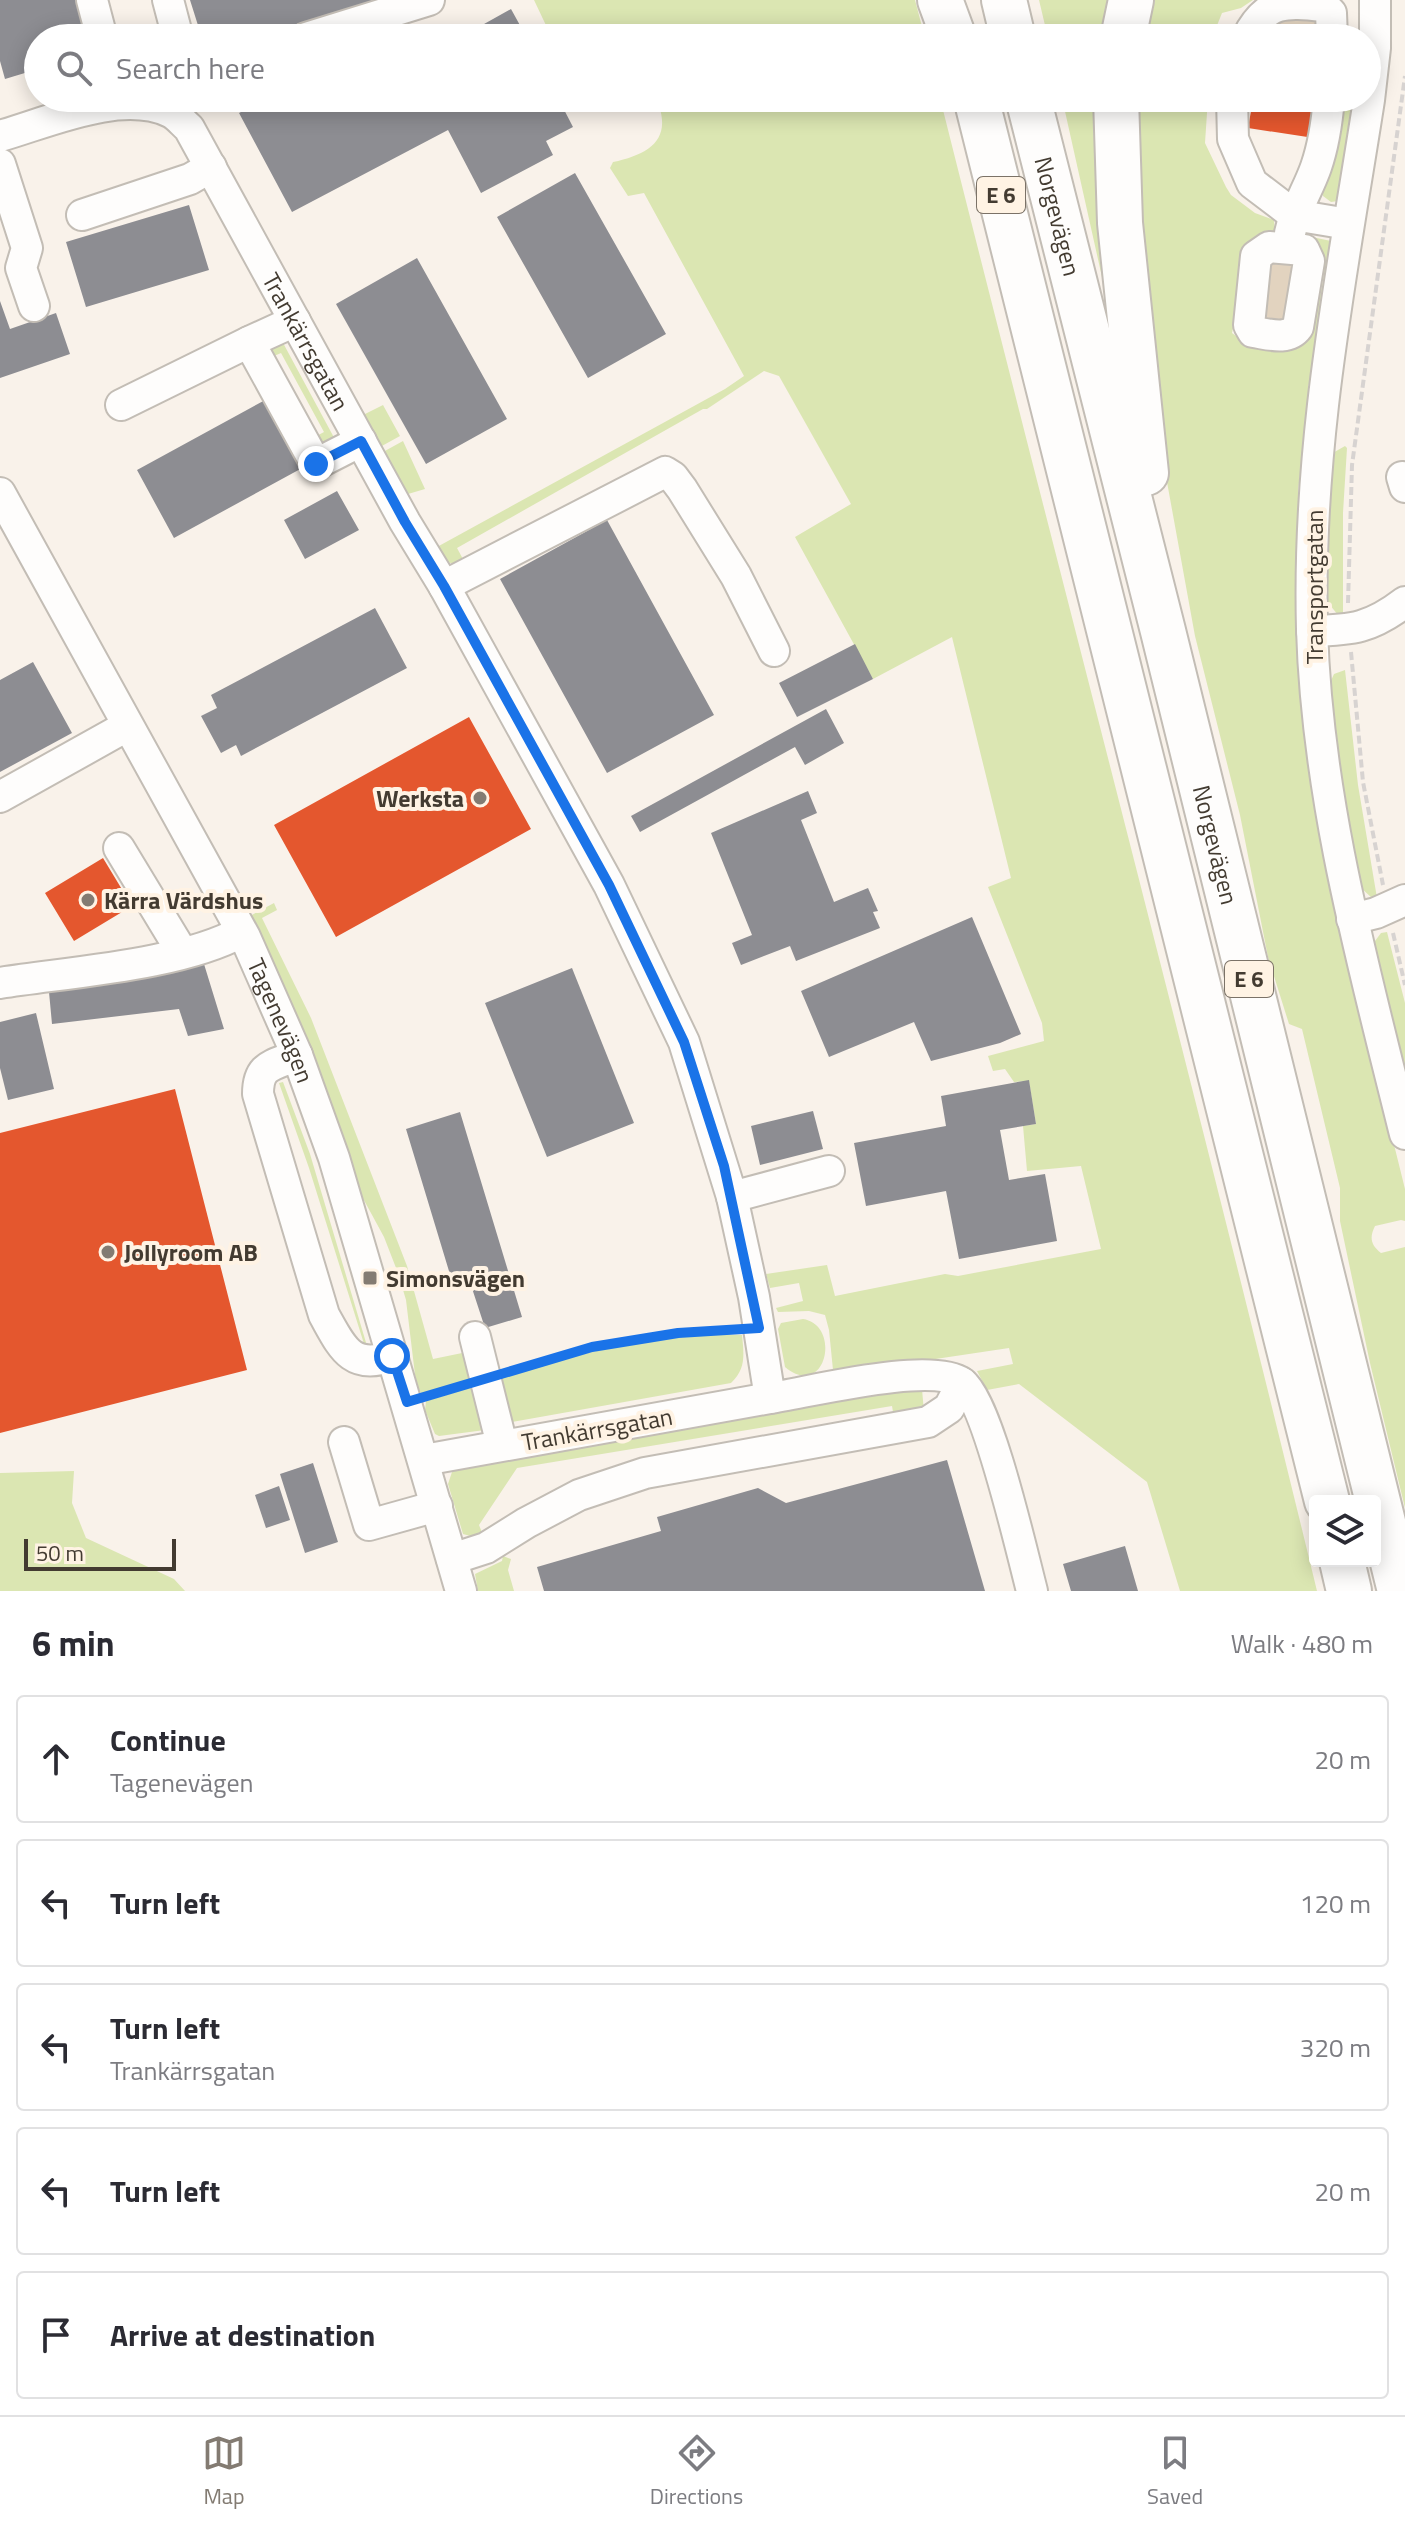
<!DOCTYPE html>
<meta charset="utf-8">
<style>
:root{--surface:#fff;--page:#f7f7f7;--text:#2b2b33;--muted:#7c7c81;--line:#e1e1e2;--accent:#837b72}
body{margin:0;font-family:"Titillium Web",sans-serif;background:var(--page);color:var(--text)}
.controls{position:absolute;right:24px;bottom:24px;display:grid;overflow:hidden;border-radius:8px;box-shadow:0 4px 20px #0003}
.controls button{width:72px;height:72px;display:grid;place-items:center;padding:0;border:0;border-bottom:2px solid var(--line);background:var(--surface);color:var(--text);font:40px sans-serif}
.scale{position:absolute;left:24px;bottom:20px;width:152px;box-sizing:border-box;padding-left:8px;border:4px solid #433b31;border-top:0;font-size:22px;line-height:28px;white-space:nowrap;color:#433b31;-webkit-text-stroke:6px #fff3e4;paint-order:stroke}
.stop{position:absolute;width:24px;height:24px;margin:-18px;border:6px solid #1a73e8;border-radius:50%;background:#fff}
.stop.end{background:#1a73e8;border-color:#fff;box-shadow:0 2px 8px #0008}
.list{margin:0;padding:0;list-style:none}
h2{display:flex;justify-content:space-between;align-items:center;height:104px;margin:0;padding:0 32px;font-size:34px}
h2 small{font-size:26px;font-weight:400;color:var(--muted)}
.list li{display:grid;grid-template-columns:52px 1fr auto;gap:24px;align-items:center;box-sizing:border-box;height:128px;margin:0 16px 16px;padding:0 16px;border:2px solid var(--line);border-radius:8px}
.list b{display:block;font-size:30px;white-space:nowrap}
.list p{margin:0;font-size:26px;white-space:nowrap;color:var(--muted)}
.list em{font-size:26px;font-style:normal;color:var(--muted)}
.icon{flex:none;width:44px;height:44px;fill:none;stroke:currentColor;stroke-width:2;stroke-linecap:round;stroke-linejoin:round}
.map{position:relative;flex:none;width:1405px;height:1591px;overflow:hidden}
.search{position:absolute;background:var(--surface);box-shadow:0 4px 20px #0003;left:24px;right:24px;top:24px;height:88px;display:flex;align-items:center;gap:20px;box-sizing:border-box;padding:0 28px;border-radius:44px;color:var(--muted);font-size:30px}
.sheet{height:824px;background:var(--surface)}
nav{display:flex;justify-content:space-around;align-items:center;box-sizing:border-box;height:112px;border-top:2px solid var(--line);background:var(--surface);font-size:22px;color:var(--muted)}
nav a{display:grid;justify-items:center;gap:4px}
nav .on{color:var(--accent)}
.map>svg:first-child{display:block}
.green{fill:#dbe6b2}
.shops{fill:#e4572e}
.industry{fill:#8d8d92}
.building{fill:#e2d3bf}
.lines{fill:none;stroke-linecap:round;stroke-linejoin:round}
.minor-casing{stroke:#c3bdb5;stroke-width:34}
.highway-casing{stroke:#c3bdb5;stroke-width:48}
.path{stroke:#d7d3d1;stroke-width:4;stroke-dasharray:8 4;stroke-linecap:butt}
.minor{stroke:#fefdfc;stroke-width:30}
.highway{stroke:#fefdfc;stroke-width:44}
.route{stroke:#1a73e8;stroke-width:10}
.poi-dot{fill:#837b72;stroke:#fff3e4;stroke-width:3}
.labels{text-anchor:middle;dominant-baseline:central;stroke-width:8;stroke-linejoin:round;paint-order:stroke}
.shield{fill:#fff3e4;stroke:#7b7267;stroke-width:2}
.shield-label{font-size:22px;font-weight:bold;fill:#433b31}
.street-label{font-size:24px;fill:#433b31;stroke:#fff3e4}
.poi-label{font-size:24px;font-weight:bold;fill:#433b31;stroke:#fff3e4;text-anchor:start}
</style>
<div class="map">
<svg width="1405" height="1591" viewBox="0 0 1405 1591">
<rect width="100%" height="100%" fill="#f9f2ea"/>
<!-- green -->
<path class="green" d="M 534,0 L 915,0 L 925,38 L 552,38 Z
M 1039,0 L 1119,0 L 1110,38 L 1048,38 Z
M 1155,0 L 1253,0 L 1241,8 L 1222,13 L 1212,38 L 1145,38 Z
M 656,98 L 940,98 C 1065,596 1196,1092 1317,1591 L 1180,1591 L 1147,1482 L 1019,1384 L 987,1390 L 977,1371 L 1013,1364 L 1009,1348 L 842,1373 L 833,1370 L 829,1330 L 825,1315 L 809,1311 L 778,1312 L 776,1308 L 803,1301 L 799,1283 L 770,1288 L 766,1274 L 827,1265 L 835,1296 L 945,1274 L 958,1276 L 1101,1249 L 1081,1166 L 1027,1171 L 1023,1126 L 1036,1124 L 1029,1081 L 1014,1082 L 1005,1069 L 993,1071 L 988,1056 L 1044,1041 L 1042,1023 L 988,887 L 1011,878 L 952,637 L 873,679 L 795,537 L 851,504 L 779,376 L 764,371 L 707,409 L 703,409 L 457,548 L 464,561 L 457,564 L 445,562 L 437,547 L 725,389 L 744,376 L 644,193 L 628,196 L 610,168 L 613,162 C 650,154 674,139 656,98 Z
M 1062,98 L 1105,98 L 1108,304 Z
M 1140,98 L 1208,98 L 1205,143 L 1226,187 L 1231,195 L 1255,213 L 1274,220 L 1275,230 L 1261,244 L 1236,314 L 1232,333 L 1240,339 L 1250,340 L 1309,327 C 1317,304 1337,260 1310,246 L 1312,237 L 1331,241 L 1321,340 L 1308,387 L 1309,397 L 1298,491 L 1298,643 L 1304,730 L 1324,862 L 1405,1189 L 1405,1221 L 1401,1220 L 1375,1226 C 1369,1238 1371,1245 1381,1253 L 1405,1247 L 1405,1508 L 1370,1363 L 1340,1221 L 1340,1188 L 1302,1029 L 1289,1024 L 1268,957 L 1240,815 L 1195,636 L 1155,416 L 1142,258 L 1139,159 Z
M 1339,98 L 1357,98 L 1345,200 L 1331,202 L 1323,196 L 1321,187 Z
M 282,341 L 338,445 L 326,450 L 311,439 L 324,432 L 281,353 L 267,359 L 269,345 Z
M 383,405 L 400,436 L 380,447 L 363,415 Z
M 403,441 L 425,489 L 408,494 L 383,452 Z
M 1345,446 L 1347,448 L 1343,513 L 1343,616 L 1338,615 L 1325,599 L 1328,461 L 1331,454 Z
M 1345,670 L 1358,785 L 1377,898 L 1372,898 L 1359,886 L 1343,806 L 1329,685 L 1334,674 Z
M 274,903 L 277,910 L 262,918 L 311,1018 L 407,1266 L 433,1359 L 467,1352 L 477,1376 L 425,1395 L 421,1393 L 416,1383 L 406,1300 L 398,1273 L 384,1237 L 359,1191 L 333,1108 L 305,1036 L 248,917 Z
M 1387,932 L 1405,1003 L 1405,1077 L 1374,950 L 1375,941 L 1381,933 Z
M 283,1082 L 310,1154 L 367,1346 L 365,1347 L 309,1168 L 279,1083 Z
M 803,1319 C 842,1325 826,1401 785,1367 L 778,1329 L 781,1323 Z
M 711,1334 L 742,1335 C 744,1355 746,1369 731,1383 L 512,1422 L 504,1421 L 497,1379 C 567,1356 637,1339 711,1334 Z
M 479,1385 L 485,1430 L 439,1436 L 435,1434 L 425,1410 L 426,1401 Z
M 904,1386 L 922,1389 L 924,1412 L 894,1418 L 892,1406 L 517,1468 L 479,1525 L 485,1540 L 463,1534 L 448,1484 L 453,1469 Z
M 74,1471 L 72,1503 L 86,1538 L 174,1579 L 185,1591 L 0,1591 L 0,1473 Z
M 503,1556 L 511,1559 L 508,1570 L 514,1591 L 478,1591 L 475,1574 L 502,1561 Z"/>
<!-- shops -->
<path class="shops" d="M 1278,98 L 1296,98 L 1295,106 L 1318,109 L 1314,138 L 1248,128 L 1253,100 L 1277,103 Z
M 469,717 L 531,829 L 336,937 L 274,825 Z
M 103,858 L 132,906 L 74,941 L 45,893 Z
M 175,1089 L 247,1370 L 0,1433 L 0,1133 Z"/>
<!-- industry -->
<path class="industry" d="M 0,0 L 78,0 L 90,38 L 38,38 L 38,69 L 5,79 L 0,61 Z
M 190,0 L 372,0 L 373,1 L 250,38 L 202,38 Z
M 511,9 L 527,38 L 459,38 Z
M 268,98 L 558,98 L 573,127 L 546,141 L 553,155 L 481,193 L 448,130 L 292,212 L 239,113 Z
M 575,173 L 666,334 L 588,378 L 497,217 Z
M 189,205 L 209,270 L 86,307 L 66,242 Z
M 417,258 L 507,419 L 426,464 L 336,304 Z
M 0,301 L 10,329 L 56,313 L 70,354 L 0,378 Z
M 267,399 L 304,467 L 174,538 L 137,470 Z
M 337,491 L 359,530 L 305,559 L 284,520 Z
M 607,520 L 714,715 L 607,773 L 500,579 Z
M 375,608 L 407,668 L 241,756 L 236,745 L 221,753 L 201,716 L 217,708 L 211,695 Z
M 855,644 L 873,679 L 797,717 L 779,683 Z
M 33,662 L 72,733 L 0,772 L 0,680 Z
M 826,709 L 844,743 L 805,765 L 795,747 L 640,832 L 631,816 Z
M 808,791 L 817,813 L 801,820 L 834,902 L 868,888 L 878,911 L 873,912 L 880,928 L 796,961 L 790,946 L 741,965 L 732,943 L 752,935 L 711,833 Z
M 972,917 L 1021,1034 L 1000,1043 L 931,1061 L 914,1022 L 829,1057 L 801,991 Z
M 204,964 L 224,1029 L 188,1036 L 179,1009 L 52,1024 L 49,992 L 175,972 Z
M 572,968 L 634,1123 L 547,1157 L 485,1003 Z
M 36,1013 L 54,1089 L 8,1100 L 0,1068 L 0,1022 Z
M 1029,1080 L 1036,1124 L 1000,1130 L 1009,1180 L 1045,1174 L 1057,1241 L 959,1259 L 946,1191 L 866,1206 L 854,1143 L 946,1126 L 941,1096 Z
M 813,1111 L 823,1149 L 760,1165 L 751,1126 Z
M 460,1112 L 522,1317 L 485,1328 L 468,1276 L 452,1281 L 406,1129 Z
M 947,1460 L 985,1591 L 544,1591 L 537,1567 L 661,1531 L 657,1517 L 758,1488 L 786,1503 Z
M 313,1463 L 338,1542 L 305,1553 L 280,1474 Z
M 279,1486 L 290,1520 L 266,1528 L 255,1495 Z
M 1125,1546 L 1138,1591 L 1071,1591 L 1063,1564 Z"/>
<!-- building -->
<path class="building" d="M 1274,16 L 1321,22 L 1319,38 L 1271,38 Z
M 1270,260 L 1294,262 L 1283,326 L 1261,323 Z"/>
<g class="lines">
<defs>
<g id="minor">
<path d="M 92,0 L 102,38"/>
<path d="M 168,0 L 178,38"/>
<path d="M 1375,0 L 1375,48 L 1369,100 C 1341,279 1307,446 1312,629 C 1317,801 1364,968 1405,1134"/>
<path d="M 306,38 L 429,0"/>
<path d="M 1247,38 C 1266,0 1285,2 1324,6 L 1331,13 L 1332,38"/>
<path d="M 1232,98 L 1233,139 L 1252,183 L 1294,215 L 1348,224"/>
<path id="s1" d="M 0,136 C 49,122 121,89 170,112 C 177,115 183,123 189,128 L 405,522 L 444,586 L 609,885 L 684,1042 L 732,1197 L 754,1297 L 770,1398 L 424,1460"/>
<path d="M 0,164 L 27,248 L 21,268 L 34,306"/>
<path d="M 82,215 L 190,179 L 211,167"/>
<path d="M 1290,233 C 1295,209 1308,190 1316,167 C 1324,144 1327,122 1329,98"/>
<path d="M 1269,247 L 1304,250 L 1309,261 L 1298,327 C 1288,341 1268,334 1253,332 L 1249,325 L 1256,256 Z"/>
<path d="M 295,321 L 249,342 L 316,464 L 361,441"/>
<path d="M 121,405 L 249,342"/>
<path d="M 1402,477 L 1405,487"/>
<path id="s2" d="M 0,493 L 245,937 L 297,1055 L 334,1158 L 461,1591"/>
<path d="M 444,586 L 665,472 L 673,477 L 682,489 L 736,576 L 774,651"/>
<path d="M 1312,631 C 1353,630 1371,628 1405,602"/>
<path d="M 0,797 L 127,726"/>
<path d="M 119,848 L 182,952"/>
<path d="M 1352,919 L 1376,913 L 1405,900"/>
<path d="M 0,983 C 70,972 181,965 241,932"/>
<path d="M 297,1055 C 273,1066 258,1064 258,1094 L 324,1315 C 342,1347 351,1371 392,1356"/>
<path d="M 732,1197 L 829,1171"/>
<path d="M 475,1337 L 502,1445"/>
<path d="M 770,1398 C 810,1392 931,1361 962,1383 C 988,1402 1022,1553 1032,1591"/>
<path d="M 344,1442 L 369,1525 L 437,1506"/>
<path d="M 452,1559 L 486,1548 L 526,1523 L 579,1495 L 645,1473 L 928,1422 L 949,1408 L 962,1383"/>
</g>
<g id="highway">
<path d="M 940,0 L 954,38"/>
<path d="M 1004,0 L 1013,38"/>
<path d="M 1123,38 L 1131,0"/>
<path d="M 976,98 L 1327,1501"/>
<path id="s3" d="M 1028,98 L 1163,631 L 1400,1591"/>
<path d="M 1116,98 L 1120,223 L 1146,473"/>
<path d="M 1342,1561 L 1349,1591"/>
</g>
</defs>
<!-- minor casing -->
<use href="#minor" class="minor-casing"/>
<!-- highway casing -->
<use href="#highway" class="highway-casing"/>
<!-- path -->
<path class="path" d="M 1348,603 L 1352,465 L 1405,76
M 1351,652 L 1363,782 L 1383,885
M 1393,933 L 1405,985
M 506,1371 C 586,1348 654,1333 737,1329
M 430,1395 L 464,1385"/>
<!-- minor -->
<use href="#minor" class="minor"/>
<!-- highway -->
<use href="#highway" class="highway"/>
</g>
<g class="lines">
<!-- route -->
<path class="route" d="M 316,464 L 361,441 L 405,522 L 444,586 L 609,885 L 684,1042 L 724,1166 L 759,1328 L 678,1333 L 592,1347 L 407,1402 L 392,1356"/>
</g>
<!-- markers -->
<g class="poi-dot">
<circle cx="480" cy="798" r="8"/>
<circle cx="88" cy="900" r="8"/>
<circle cx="108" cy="1252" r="8"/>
<rect x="362" y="1270" width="16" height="16" rx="4"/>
</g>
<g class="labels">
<!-- shield labels -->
<g class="shield">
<rect x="977" y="177" width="48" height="36" rx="6"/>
<rect x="1225" y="961" width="48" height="36" rx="6"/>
</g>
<g class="shield-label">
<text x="1001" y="195">E 6</text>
<text x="1249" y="979">E 6</text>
</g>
<!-- street labels -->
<g class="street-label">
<text stroke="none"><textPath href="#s3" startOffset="122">Norgevägen</textPath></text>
<text stroke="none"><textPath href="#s1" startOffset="444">Trankärrsgatan</textPath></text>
<text transform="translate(1314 587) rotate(-90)">Transportgatan</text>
<text stroke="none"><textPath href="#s3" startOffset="770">Norgevägen</textPath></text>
<text stroke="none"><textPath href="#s2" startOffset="598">Tagenevägen</textPath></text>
<text transform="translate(597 1429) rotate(-10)">Trankärrsgatan</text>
</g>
<!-- poi labels -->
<g class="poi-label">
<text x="464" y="798" text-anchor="end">Werksta</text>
<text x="104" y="900">Kärra Värdshus</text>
<text x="124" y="1252">Jollyroom AB</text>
<text x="386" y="1278">Simonsvägen</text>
</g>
</g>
</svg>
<div class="controls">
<button><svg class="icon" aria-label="layers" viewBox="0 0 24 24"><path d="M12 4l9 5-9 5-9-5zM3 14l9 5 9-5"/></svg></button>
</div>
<div class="scale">50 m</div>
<div class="stop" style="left:392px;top:1356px"></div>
<div class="stop end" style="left:316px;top:464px"></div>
<div class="search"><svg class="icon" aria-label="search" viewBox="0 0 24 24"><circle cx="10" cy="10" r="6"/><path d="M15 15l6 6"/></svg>Search here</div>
</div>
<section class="sheet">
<h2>6 min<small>Walk · 480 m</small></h2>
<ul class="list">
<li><svg class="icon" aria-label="ahead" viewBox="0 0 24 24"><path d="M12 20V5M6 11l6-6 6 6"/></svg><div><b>Continue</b><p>Tagenevägen</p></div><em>20 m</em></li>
<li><svg class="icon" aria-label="left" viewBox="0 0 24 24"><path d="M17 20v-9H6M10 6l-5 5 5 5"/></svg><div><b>Turn left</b></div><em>120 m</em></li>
<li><svg class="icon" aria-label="left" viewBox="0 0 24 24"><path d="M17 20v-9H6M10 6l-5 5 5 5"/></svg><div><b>Turn left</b><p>Trankärrsgatan</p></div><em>320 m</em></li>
<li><svg class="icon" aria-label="left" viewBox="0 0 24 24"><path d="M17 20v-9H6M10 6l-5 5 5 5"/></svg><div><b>Turn left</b></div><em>20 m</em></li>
<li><svg class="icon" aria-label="arrive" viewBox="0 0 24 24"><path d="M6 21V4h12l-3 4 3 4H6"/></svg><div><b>Arrive at destination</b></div></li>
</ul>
</section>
<nav>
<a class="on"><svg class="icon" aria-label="map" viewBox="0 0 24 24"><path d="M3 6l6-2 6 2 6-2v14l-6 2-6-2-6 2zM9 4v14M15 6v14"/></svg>Map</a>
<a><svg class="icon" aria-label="directions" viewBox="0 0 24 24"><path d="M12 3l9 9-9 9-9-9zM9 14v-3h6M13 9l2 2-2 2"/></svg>Directions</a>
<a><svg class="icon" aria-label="saved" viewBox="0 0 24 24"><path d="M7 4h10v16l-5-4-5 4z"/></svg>Saved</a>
</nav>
